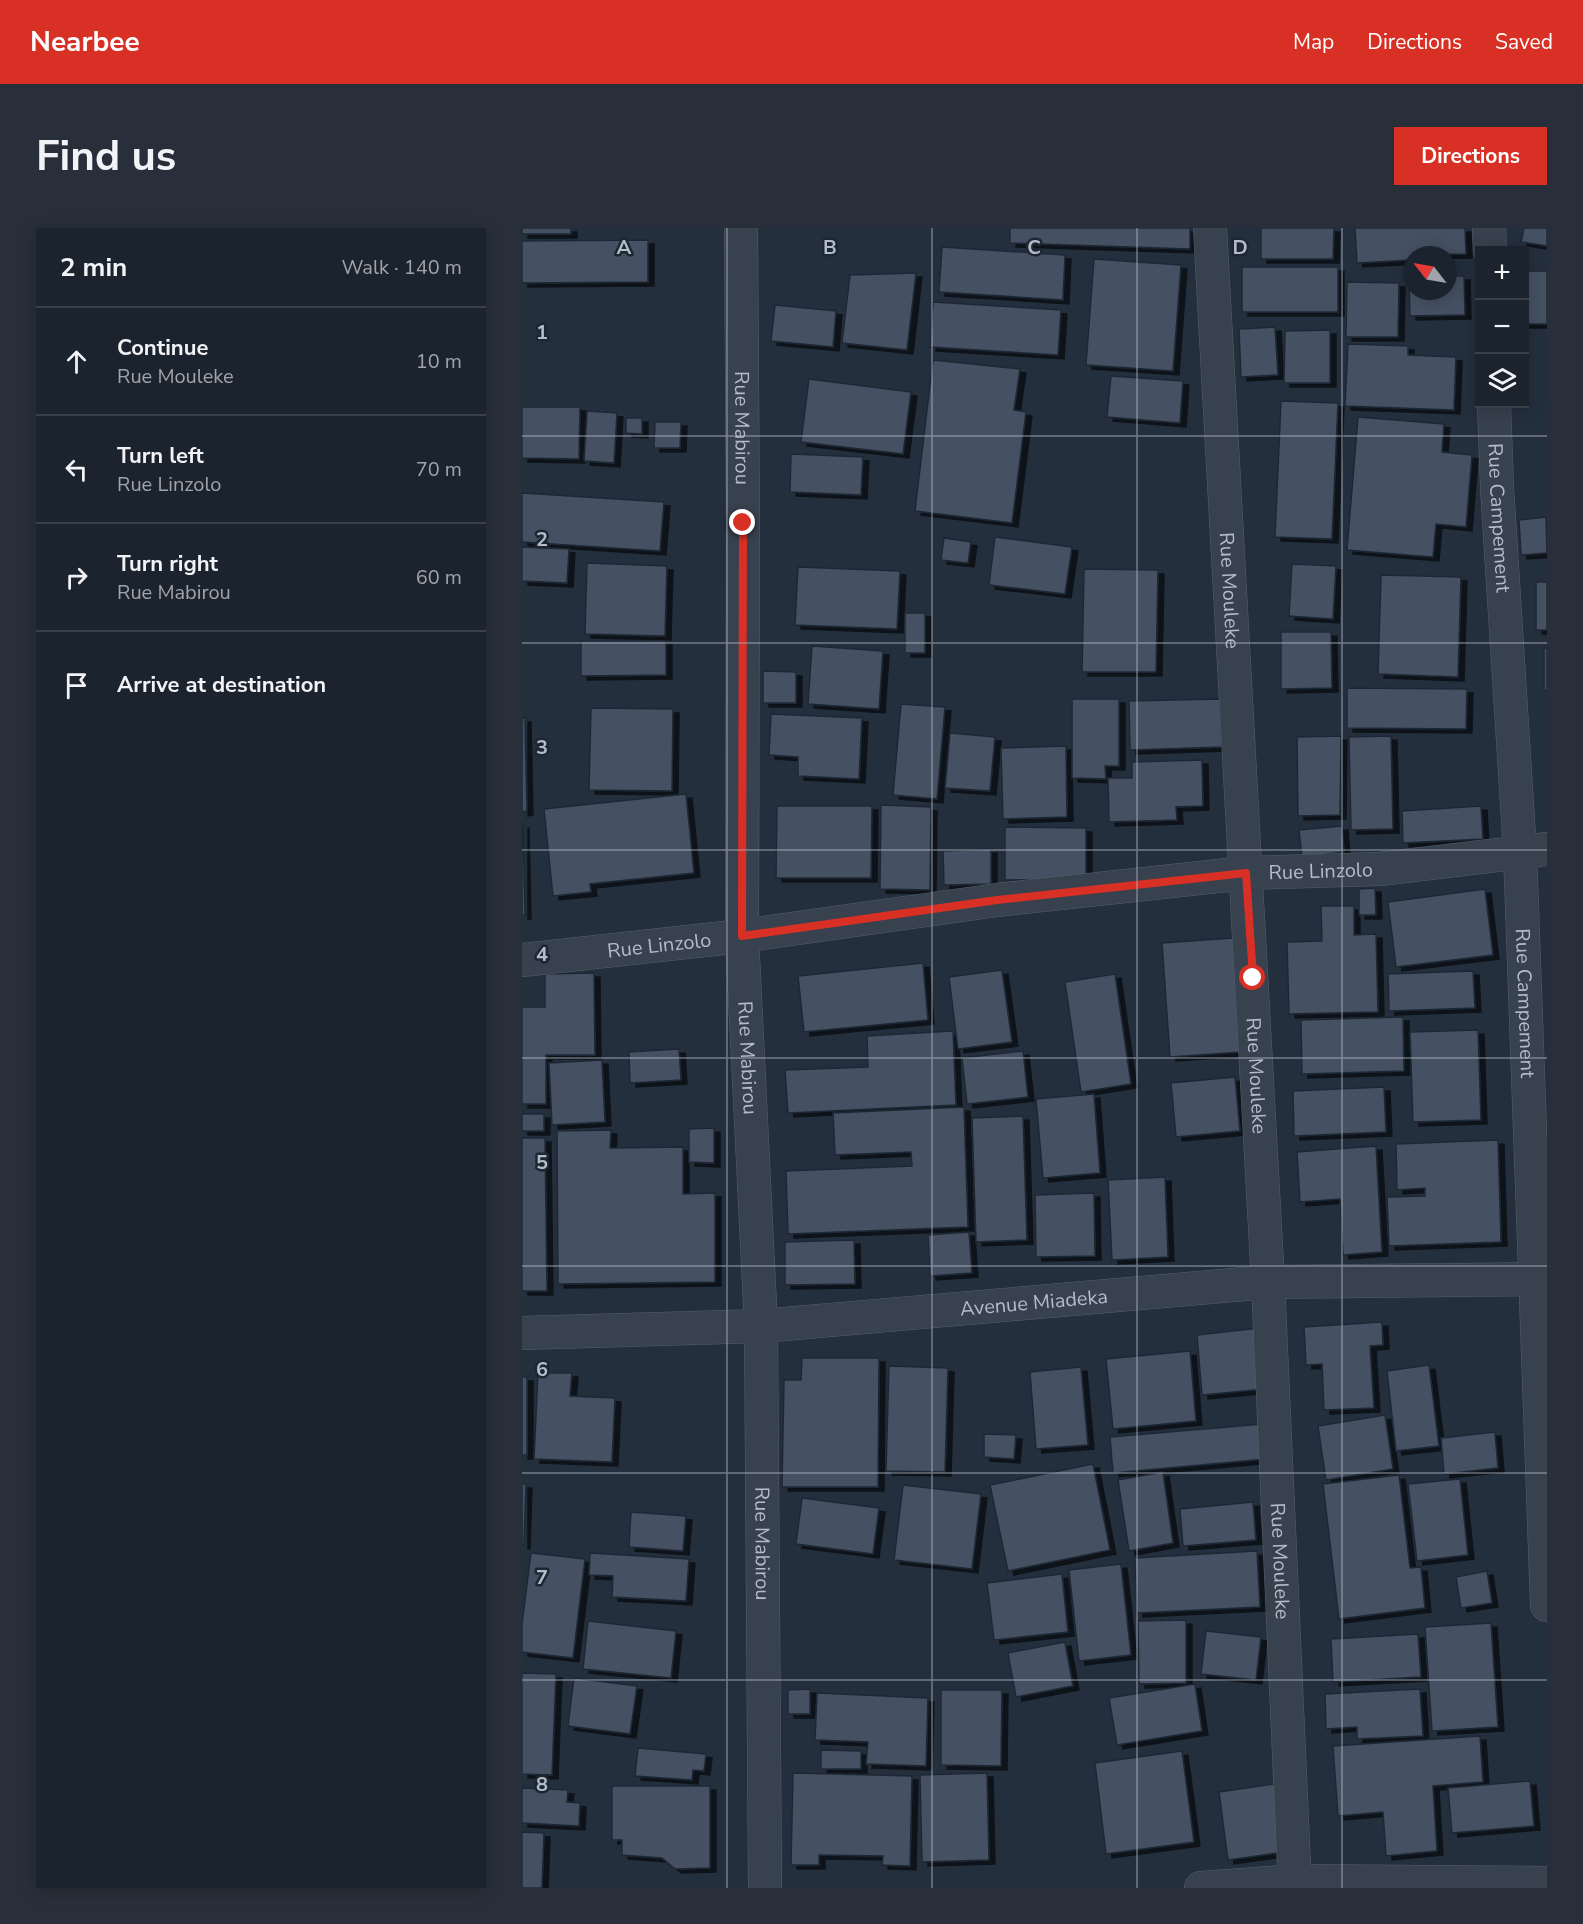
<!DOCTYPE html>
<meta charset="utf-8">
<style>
:root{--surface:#1b232e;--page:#282f3a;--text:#f1f3f6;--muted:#a0a4aa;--line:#39404a;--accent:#d93025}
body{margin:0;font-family:"Nunito Sans",sans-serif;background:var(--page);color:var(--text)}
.controls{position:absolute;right:18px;top:18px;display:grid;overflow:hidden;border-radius:0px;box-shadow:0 3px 15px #0003}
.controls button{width:54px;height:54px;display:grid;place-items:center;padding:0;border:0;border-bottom:2px solid var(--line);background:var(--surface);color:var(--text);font:30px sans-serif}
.compass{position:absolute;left:881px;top:18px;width:54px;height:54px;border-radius:50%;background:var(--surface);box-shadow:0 3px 15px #0003;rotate:301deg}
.stop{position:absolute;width:18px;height:18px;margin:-14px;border:4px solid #d93025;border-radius:50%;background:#fff}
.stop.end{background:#d93025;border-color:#fff;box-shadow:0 2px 6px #0008}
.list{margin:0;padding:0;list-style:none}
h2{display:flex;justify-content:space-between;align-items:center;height:78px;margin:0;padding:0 24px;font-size:26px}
h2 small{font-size:20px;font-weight:400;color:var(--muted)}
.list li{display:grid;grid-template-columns:39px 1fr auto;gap:18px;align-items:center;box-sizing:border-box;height:108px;padding:0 24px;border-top:2px solid var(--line)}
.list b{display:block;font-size:22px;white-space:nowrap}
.list p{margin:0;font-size:20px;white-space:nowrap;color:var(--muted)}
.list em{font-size:20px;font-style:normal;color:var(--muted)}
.icon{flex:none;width:33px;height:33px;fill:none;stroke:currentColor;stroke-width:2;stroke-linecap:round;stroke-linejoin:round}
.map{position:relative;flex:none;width:1025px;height:1660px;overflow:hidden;border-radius:0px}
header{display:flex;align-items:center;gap:36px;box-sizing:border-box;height:84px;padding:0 30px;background:var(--accent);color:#fff}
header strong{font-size:28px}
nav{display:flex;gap:33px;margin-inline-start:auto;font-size:21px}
.intro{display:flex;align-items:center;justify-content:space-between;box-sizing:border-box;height:144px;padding:0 36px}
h1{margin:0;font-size:42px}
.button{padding:15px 27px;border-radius:0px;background:var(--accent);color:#fff;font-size:21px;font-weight:700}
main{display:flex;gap:36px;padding:0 36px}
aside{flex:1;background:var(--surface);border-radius:0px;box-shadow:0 3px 15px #0003}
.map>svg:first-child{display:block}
.building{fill:#455162;stroke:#1f2835;stroke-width:1.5;filter:url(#shadow)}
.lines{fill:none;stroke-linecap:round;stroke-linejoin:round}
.street-casing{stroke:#565f6c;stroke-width:34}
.street{stroke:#38414e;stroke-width:33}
.route{stroke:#d93025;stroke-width:8}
.grid{fill:none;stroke:#b4bcc9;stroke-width:1.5;stroke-opacity:0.55}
.labels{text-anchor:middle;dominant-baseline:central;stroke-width:5;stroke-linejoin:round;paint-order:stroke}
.street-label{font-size:20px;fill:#b4bcc9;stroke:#1d2633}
.grid-label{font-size:20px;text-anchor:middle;font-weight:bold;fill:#b4bcc9;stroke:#1d2633;stroke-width:5;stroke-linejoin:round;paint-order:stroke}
</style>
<header>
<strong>Nearbee</strong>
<nav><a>Map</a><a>Directions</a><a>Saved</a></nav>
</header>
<div class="intro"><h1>Find us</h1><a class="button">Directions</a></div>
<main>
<aside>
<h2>2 min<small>Walk · 140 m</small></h2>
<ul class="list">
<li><svg class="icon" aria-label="ahead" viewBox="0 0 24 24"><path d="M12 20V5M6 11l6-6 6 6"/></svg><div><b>Continue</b><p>Rue Mouleke</p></div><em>10 m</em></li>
<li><svg class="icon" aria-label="left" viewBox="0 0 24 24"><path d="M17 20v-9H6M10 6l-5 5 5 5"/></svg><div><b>Turn left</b><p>Rue Linzolo</p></div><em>70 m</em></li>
<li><svg class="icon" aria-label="right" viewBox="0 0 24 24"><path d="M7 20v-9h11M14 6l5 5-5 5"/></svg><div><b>Turn right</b><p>Rue Mabirou</p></div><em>60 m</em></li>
<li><svg class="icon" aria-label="arrive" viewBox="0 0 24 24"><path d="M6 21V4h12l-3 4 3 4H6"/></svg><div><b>Arrive at destination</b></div></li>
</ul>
</aside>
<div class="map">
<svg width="1025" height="1660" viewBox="0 0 1025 1660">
<defs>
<filter id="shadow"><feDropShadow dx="6" dy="4" stdDeviation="0" flood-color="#0009"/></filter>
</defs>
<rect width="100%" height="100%" fill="#242f3e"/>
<!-- building -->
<path class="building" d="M 0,0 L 49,0 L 49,6 L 0,6 Z
M 488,0 L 668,0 L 668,21 L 488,15 Z
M 739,0 L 812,0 L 811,31 L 739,31 Z
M 833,0 L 943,0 L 944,26 L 890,27 L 890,32 L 835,35 Z
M 1002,0 L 1025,0 L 1025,18 L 999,14 Z
M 126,12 L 126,54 L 0,55 L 0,13 Z
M 420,19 L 543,27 L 541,72 L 417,64 Z
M 572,31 L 659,37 L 651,143 L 564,137 Z
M 720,39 L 816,39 L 816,84 L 720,84 Z
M 1002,43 L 1025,43 L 1025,96 L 1002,96 Z
M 394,45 L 385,122 L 320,115 L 328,47 Z
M 926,48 L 942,48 L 943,87 L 888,88 L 887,49 L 890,49 L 890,63 L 926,63 Z
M 825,54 L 877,55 L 876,109 L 824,109 Z
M 411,74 L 539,82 L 536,127 L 408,119 Z
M 253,77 L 314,83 L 311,119 L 249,113 Z
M 753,99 L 756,147 L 719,149 L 717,101 Z
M 808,102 L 808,155 L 762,155 L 763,103 Z
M 826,116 L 886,118 L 886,127 L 934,129 L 932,182 L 823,178 Z
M 411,132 L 498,141 L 492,182 L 504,184 L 490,295 L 393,283 Z
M 589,148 L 661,153 L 658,195 L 585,189 Z
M 287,151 L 389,164 L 381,226 L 279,214 Z
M 759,173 L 816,175 L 810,311 L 753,309 Z
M 0,179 L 58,179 L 57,231 L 0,230 Z
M 65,183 L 95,185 L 92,235 L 62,233 Z
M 836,189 L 922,196 L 920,224 L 950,227 L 944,299 L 914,296 L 911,329 L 825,322 Z
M 104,190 L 120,190 L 120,206 L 104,205 Z
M 133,194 L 159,194 L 158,220 L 132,220 Z
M 269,226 L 341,229 L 339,267 L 268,264 Z
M 0,265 L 142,274 L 138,323 L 0,314 Z
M 1024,289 L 1025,325 L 999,327 L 997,292 Z
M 473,309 L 550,319 L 543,366 L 467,357 Z
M 422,310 L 449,314 L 446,335 L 419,332 Z
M 0,319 L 47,321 L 45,355 L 0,353 Z
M 65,335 L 145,338 L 143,408 L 63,406 Z
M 770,336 L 814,338 L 811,391 L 767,388 Z
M 276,339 L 378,343 L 375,401 L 273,397 Z
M 562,341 L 636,342 L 634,444 L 560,444 Z
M 859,347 L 939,349 L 936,449 L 856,446 Z
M 1014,354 L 1025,354 L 1025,402 L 1014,402 Z
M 383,385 L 403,385 L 403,425 L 383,425 Z
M 759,404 L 809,404 L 810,460 L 759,461 Z
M 59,413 L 144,413 L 144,447 L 59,448 Z
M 290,418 L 361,423 L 357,481 L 286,476 Z
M 1022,420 L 1025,420 L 1025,462 L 1022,462 Z
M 241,443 L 274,444 L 274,475 L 241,475 Z
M 825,460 L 945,461 L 944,501 L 825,500 Z
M 550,471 L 597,471 L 597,538 L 583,538 L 584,551 L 550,550 Z
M 698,471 L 700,519 L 608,522 L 607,473 Z
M 379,476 L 423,479 L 415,571 L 371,567 Z
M 69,480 L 151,481 L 150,563 L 67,562 Z
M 249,486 L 340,490 L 337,551 L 276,548 L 276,529 L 247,527 Z
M 0,490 L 3,490 L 5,583 L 0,584 Z
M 428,505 L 473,509 L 468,563 L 423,560 Z
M 819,508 L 818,587 L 776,588 L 775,509 Z
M 869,508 L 871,601 L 829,602 L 827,509 Z
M 544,518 L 545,589 L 481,591 L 479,520 Z
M 680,532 L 681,578 L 654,579 L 655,592 L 587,594 L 586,550 L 610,550 L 610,534 Z
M 164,566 L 172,645 L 68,656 L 69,664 L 31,668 L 22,581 Z
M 359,577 L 409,579 L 408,662 L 358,661 Z
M 255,578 L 350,578 L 349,650 L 254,650 Z
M 959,578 L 961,611 L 881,615 L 880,583 Z
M 0,596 L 1,596 L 3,687 L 0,687 Z
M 820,598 L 822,624 L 780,629 L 777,602 Z
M 483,599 L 564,600 L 564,651 L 483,652 Z
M 469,621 L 469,656 L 422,657 L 421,623 Z
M 853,660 L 854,687 L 837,687 L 837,661 Z
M 963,661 L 971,727 L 874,739 L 866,674 Z
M 799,678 L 832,678 L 832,707 L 854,706 L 856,784 L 767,786 L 765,714 L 800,713 Z
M 711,710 L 719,824 L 648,829 L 640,715 Z
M 401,735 L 406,792 L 282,804 L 276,748 Z
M 480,742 L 490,814 L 436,821 L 427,749 Z
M 951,743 L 953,780 L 867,783 L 866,746 Z
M 72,745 L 73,827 L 24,827 L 24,876 L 0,876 L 0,779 L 23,779 L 23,746 Z
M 593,746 L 609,856 L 559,864 L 543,754 Z
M 881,789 L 882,843 L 780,846 L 779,792 Z
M 956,802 L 959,892 L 891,894 L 888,804 Z
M 431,803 L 434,877 L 266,885 L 263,842 L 346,839 L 345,808 Z
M 157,821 L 159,852 L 108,855 L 107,824 Z
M 501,823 L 506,869 L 445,876 L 440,830 Z
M 80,832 L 83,894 L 30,897 L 27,835 Z
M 713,849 L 718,903 L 654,909 L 649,855 Z
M 862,859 L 864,904 L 772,908 L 771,863 Z
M 572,866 L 578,945 L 521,950 L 514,871 Z
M 442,879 L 446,999 L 266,1006 L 264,943 L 390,938 L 389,924 L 313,927 L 311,885 Z
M 0,886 L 22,886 L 22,903 L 0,903 Z
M 501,888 L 505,1012 L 454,1014 L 450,890 Z
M 192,900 L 192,935 L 167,934 L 167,901 Z
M 89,902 L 88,920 L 161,919 L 161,966 L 193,965 L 193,1054 L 36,1056 L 35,903 Z
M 0,910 L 23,910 L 25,1063 L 0,1063 Z
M 976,912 L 979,1014 L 867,1018 L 865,969 L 903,968 L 903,960 L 875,962 L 874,916 Z
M 854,918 L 860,1024 L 821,1027 L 818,971 L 778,974 L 775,924 Z
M 643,949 L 646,1029 L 590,1032 L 586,952 Z
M 572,965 L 573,1028 L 514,1029 L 513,967 Z
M 447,1004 L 450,1045 L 408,1048 L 406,1007 Z
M 332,1012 L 333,1056 L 263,1057 L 263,1014 Z
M 860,1094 L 861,1117 L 848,1118 L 852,1180 L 802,1182 L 800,1136 L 784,1137 L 782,1099 Z
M 738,1100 L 743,1161 L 680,1167 L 675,1107 Z
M 668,1123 L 674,1193 L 591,1201 L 584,1131 Z
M 280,1130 L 357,1130 L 356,1259 L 260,1259 L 262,1152 L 279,1152 Z
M 907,1137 L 917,1218 L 874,1223 L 865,1143 Z
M 367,1138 L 426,1140 L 423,1244 L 364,1243 Z
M 559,1139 L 566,1217 L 514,1221 L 508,1144 Z
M 16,1145 L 50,1145 L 48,1168 L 93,1170 L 90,1234 L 12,1231 Z
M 0,1149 L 5,1149 L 5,1227 L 0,1227 Z
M 863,1187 L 871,1241 L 804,1252 L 796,1198 Z
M 741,1196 L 744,1231 L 591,1245 L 588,1209 Z
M 973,1204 L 976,1240 L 922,1246 L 919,1210 Z
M 462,1206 L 494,1207 L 492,1231 L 462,1229 Z
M 571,1236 L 588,1322 L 486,1343 L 468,1257 Z
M 641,1244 L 651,1315 L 607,1323 L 596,1252 Z
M 877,1247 L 888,1340 L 899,1339 L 903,1380 L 817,1391 L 801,1256 Z
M 938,1251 L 946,1327 L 895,1333 L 886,1256 Z
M 0,1256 L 4,1256 L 2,1317 L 0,1317 Z
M 381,1257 L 459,1266 L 450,1341 L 372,1332 Z
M 280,1270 L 357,1280 L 351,1326 L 274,1316 Z
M 731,1274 L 734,1312 L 661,1318 L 658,1281 Z
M 109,1284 L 164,1288 L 161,1323 L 107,1319 Z
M 735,1323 L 738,1379 L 615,1385 L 613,1330 Z
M 9,1325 L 63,1331 L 51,1430 L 0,1424 L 0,1396 Z
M 68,1325 L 167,1331 L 164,1373 L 90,1369 L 91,1348 L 67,1347 Z
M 599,1336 L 609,1427 L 557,1433 L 547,1342 Z
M 965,1343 L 970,1375 L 939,1380 L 934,1349 Z
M 540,1346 L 546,1404 L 472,1412 L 465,1355 Z
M 664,1392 L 664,1455 L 617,1456 L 616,1393 Z
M 66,1393 L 154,1403 L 149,1450 L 61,1441 Z
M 969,1395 L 976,1499 L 910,1503 L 903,1399 Z
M 684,1403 L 739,1409 L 734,1452 L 679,1446 Z
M 896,1406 L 899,1449 L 811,1454 L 809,1411 Z
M 543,1414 L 551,1458 L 494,1469 L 486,1425 Z
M 0,1445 L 34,1446 L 30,1547 L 0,1546 Z
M 52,1450 L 115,1458 L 108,1506 L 46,1498 Z
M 673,1456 L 680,1503 L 595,1517 L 587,1470 Z
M 288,1461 L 288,1486 L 266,1486 L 266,1462 Z
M 898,1461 L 901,1508 L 835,1511 L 835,1499 L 804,1501 L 803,1466 Z
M 419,1462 L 480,1462 L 479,1538 L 419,1537 Z
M 295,1465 L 406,1470 L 404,1538 L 344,1536 L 346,1514 L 293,1512 Z
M 958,1508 L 961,1554 L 911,1558 L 915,1623 L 864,1628 L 861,1584 L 816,1588 L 811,1518 Z
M 116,1520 L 184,1526 L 182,1543 L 171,1542 L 170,1552 L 113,1548 Z
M 299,1522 L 339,1523 L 339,1541 L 299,1541 Z
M 660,1523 L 672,1614 L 584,1626 L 573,1535 Z
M 271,1545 L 390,1548 L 388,1638 L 360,1637 L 361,1628 L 297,1627 L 297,1637 L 269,1637 Z
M 465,1545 L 467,1632 L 400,1634 L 398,1547 Z
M 1008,1553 L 1012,1598 L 930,1605 L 926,1560 Z
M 752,1556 L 762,1624 L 706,1632 L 697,1564 Z
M 90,1558 L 188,1558 L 188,1640 L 153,1641 L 140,1630 L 100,1627 L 100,1612 L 90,1612 Z
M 0,1560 L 46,1562 L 45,1574 L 58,1575 L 57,1598 L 0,1595 Z
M 0,1604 L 22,1605 L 20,1660 L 0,1660 Z"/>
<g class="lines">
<defs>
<g id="street">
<path id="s1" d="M 219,0 L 221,295 L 220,708 L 239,1098 L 243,1660"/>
<path id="s2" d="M 688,0 L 746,1054 L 773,1660"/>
<path d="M 967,0 L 968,22"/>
<path id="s3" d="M 972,176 L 975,259 L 998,624 L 1025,1377"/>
<path id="s4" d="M 0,732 L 220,708 L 475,672 L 724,645 L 858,641 L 1025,621"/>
<path id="s5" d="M 0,1105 L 239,1098 L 746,1054 L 1025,1051"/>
<path d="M 679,1660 L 773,1653 L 1025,1655"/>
</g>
</defs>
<!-- street casing -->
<use href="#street" class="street-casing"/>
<!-- street -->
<use href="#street" class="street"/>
</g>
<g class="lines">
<!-- route -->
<path class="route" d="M 221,295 L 220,708 L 475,672 L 724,645 L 731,750"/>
</g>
<!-- grid -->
<path class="grid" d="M 205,0 L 205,1660M 410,0 L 410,1660M 615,0 L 615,1660M 820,0 L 820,1660M 0,208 L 1025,208M 0,415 L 1025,415M 0,622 L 1025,622M 0,830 L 1025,830M 0,1038 L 1025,1038M 0,1245 L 1025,1245M 0,1452 L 1025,1452"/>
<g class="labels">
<!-- street labels -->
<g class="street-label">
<text stroke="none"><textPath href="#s1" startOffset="200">Rue Mabirou</textPath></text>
<text stroke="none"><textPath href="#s3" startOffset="114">Rue Campement</textPath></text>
<text stroke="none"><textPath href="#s2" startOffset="363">Rue Mouleke</textPath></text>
<text stroke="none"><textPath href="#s4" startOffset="804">Rue Linzolo</textPath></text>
<text stroke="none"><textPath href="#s4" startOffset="138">Rue Linzolo</textPath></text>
<text stroke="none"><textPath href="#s3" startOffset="600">Rue Campement</textPath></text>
<text stroke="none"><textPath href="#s1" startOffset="830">Rue Mabirou</textPath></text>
<text stroke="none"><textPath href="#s2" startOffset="849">Rue Mouleke</textPath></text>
<text stroke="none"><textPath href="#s5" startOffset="513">Avenue Miadeka</textPath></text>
<text stroke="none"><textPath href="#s1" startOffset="1316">Rue Mabirou</textPath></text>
<text stroke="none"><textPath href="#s2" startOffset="1335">Rue Mouleke</textPath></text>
</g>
</g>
<g class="grid-label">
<text x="102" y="26">A</text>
<text x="308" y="26">B</text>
<text x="512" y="26">C</text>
<text x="718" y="26">D</text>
<text x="20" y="111">1</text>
<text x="20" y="318">2</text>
<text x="20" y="526">3</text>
<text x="20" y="733">4</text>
<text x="20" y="941">5</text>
<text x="20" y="1148">6</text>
<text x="20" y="1356">7</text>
<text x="20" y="1563">8</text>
</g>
</svg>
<div class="controls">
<button>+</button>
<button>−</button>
<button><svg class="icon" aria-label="layers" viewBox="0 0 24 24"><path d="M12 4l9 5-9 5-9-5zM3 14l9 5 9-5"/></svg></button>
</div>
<svg class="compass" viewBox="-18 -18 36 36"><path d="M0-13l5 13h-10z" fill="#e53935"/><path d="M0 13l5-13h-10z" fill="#a0a4aa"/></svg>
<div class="stop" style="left:731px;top:750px"></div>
<div class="stop end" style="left:221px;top:295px"></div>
</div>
</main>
